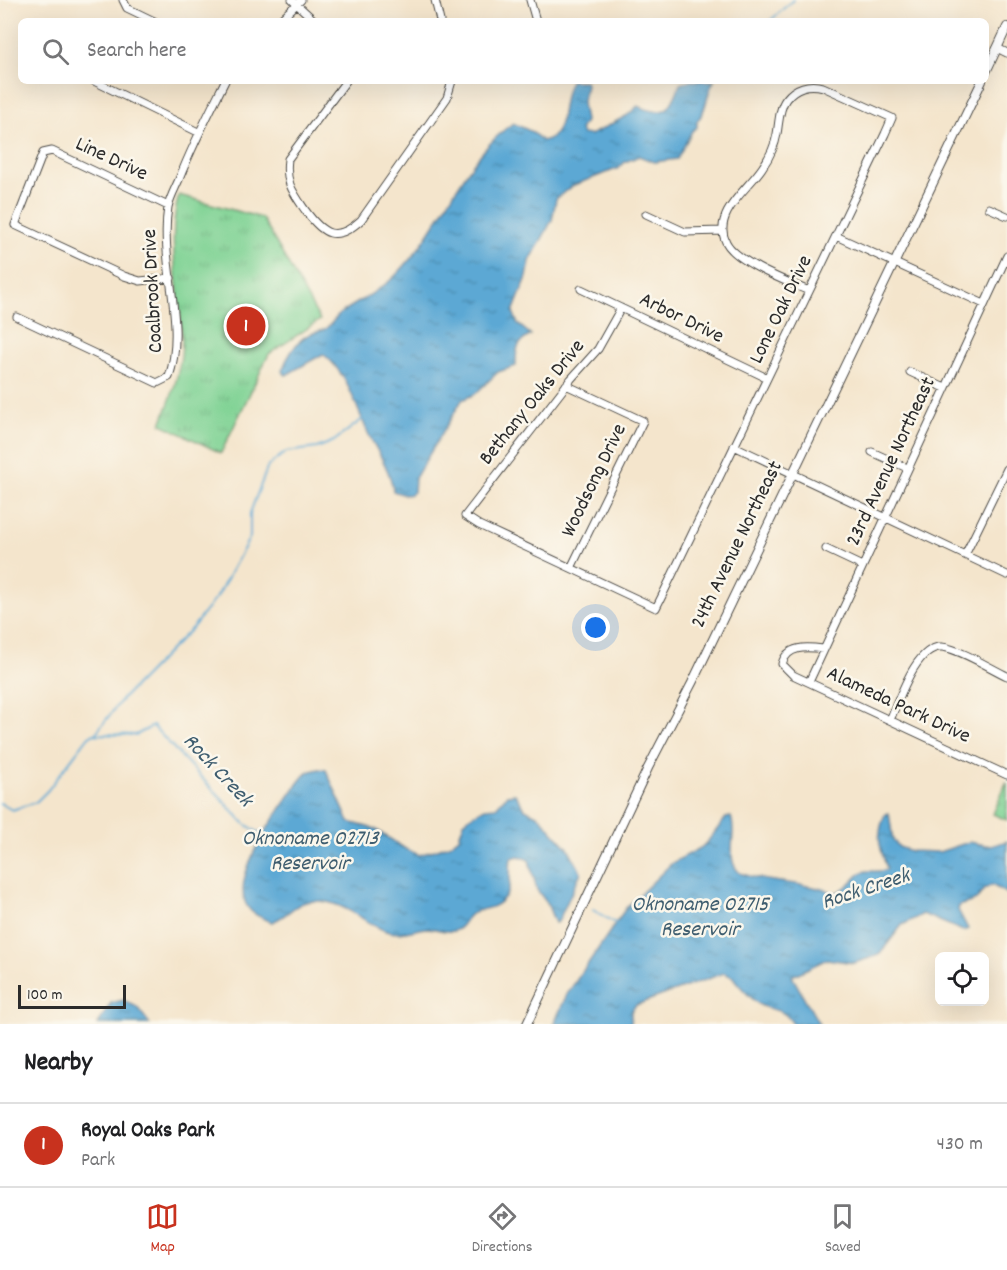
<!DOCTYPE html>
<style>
:root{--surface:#fff;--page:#f6f6f6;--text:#202124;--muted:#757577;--line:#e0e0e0;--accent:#c8321e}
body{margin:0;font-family:Dekko,sans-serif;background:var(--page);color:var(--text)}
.controls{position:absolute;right:18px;bottom:18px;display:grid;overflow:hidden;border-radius:9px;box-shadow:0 6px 24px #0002}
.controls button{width:54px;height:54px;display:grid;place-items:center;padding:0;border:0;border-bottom:2px solid var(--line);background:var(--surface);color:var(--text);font:30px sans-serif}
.scale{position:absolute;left:18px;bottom:15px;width:108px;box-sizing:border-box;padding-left:6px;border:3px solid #2b2b2b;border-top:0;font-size:16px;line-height:21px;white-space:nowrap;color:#2b2b2b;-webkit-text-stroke:4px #fbf7ec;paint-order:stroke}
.you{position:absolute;left:596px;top:628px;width:21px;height:21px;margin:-15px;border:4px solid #fff;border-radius:50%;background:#1a73e8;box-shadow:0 0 0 9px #1a73e833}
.badge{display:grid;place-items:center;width:39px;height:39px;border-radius:50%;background:var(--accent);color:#fff;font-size:20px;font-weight:700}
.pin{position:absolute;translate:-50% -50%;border:3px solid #fff;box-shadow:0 2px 6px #0006}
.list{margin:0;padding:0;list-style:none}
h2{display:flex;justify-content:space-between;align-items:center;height:78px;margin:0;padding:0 24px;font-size:26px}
h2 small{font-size:20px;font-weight:400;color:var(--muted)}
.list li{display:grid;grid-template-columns:39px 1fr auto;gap:18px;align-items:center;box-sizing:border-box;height:84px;padding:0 24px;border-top:2px solid var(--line)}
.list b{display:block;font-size:22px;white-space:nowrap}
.list p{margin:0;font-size:20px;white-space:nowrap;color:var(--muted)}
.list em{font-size:20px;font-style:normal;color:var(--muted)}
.icon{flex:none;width:33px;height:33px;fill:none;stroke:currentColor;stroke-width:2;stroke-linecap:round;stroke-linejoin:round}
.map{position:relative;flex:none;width:1007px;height:1024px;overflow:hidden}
.search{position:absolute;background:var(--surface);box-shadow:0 6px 24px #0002;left:18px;right:18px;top:18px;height:66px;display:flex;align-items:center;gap:15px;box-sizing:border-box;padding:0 21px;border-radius:9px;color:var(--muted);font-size:22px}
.sheet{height:162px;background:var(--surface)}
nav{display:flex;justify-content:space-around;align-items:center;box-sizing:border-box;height:84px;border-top:2px solid var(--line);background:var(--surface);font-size:16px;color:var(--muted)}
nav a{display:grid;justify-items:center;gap:3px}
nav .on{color:var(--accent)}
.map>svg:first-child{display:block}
.grass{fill:url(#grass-tufts);stroke:#567f60;stroke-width:1.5}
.water{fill:url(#water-ripples);stroke:#436a80;stroke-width:1.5}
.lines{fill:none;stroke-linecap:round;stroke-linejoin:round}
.stream{stroke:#5ba8d4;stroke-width:2}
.minor-casing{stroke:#494743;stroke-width:9}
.tertiary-casing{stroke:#494743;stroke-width:10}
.minor{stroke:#fff;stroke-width:7}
.tertiary{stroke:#fff;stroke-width:8}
.labels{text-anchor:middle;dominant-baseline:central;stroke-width:5;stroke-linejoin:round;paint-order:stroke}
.street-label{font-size:21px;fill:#2b2b2b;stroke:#fbf7ec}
.water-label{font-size:22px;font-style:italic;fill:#3e5d6f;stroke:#fbf7ec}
</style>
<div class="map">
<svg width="1007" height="1024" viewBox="0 0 1007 1024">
<defs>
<pattern id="grass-tufts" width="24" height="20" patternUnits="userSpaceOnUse" patternTransform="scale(1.5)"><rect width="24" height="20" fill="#81d395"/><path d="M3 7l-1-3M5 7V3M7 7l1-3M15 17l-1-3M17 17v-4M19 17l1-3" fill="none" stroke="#70b581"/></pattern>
<pattern id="water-ripples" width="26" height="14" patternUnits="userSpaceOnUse" patternTransform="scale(1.5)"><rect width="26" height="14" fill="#5ba8d4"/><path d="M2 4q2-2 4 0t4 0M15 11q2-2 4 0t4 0" fill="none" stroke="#4b89ac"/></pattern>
</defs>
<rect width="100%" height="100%" fill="#fbf7ec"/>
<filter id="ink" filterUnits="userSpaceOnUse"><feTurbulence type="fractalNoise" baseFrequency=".0167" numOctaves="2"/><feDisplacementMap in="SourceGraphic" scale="12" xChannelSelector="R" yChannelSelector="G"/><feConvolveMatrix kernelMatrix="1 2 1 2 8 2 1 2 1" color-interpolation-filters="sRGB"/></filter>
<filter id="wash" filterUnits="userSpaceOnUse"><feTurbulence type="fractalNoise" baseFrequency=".008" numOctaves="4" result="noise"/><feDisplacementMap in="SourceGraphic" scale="24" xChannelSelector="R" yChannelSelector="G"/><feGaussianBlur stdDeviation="1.35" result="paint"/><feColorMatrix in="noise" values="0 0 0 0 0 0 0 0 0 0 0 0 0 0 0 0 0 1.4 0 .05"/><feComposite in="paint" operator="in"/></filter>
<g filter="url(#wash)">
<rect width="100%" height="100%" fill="#f4e5cc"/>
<!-- grass -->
<path class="grass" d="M 179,195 L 262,218 L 320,320 L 269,354 L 221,453 L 161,424 C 171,398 181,372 182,344 C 182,295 165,243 179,195 Z
M 1006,783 L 1007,783 L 1007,820 L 993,814 Z"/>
<!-- water -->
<path class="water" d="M 570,81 L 585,81 L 586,85 L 582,103 L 585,121 L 580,130 L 582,134 L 590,135 L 602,129 L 628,115 L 638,106 C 665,118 671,110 680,84 L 689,81 L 714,81 C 706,94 707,111 697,121 L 697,127 L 692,131 L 677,159 L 654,162 L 639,156 L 625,162 L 619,168 L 574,185 L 556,199 L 552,220 L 530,261 L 527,277 L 513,312 L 518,324 L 531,335 C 515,344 516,351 516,366 L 498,372 L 475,394 L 462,400 L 415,478 L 414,492 C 406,498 401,493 393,491 C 391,471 378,453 369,435 C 356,408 348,373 323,354 L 286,375 L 282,371 C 286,359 296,341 308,335 C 313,332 320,332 325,329 C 331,325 335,318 341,313 C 359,301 378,292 394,277 C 441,232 460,161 513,123 L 532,132 L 542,141 L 552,138 C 566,122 560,100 570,81 Z
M 319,769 L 326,770 L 349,822 L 375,829 L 407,850 L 420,855 L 449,845 L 459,837 L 464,822 L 471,816 L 485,808 L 496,807 L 507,795 L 515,794 L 525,809 L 539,816 L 568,848 L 581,872 L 558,922 L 555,923 L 547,903 L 537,890 L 529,860 L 519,856 L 511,858 C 509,868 512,887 507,894 C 493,914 480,905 469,916 C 464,921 462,929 454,931 C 446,933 436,928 427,928 C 414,929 399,936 386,931 C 361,921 345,901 315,901 C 296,900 289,916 272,922 C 265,919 256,916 251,911 C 232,892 252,857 261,838 L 260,833 L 266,830 L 298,783 L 307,772 Z
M 889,813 L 893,840 L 899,847 L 911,851 L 939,852 L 969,842 L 991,846 L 1007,841 L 1007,894 L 992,885 L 984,889 L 976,900 L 959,906 L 958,910 L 968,929 L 963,931 L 923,914 L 902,925 L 879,955 L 854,963 L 827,959 L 792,976 L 819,1024 L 793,1024 C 782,1006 775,1013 760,1005 C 754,1001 736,983 733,977 L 724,973 L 636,1005 L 631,1011 L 631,1024 L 554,1024 L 567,994 L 626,908 L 672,863 L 704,846 L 726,818 L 731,817 C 738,835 724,860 740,873 C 771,885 804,881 835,893 C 851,888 856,874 863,872 C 871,869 877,874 887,869 C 880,845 875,840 885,814 Z
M 123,1000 L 137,1007 L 150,1024 L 98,1024 L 111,1003 Z"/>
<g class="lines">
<!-- stream -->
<path class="stream" d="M 770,21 L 793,0
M 95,734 L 123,698 L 193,627 L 218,595 L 250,537 L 250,513 L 268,466 L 286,452 L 317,448 L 334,441 L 364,418
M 0,803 L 12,810 L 36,802 L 48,790 L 89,736 L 95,734 L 136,735 L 153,726 L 244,823 L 262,835
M 593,910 L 617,924"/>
</g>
</g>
<g filter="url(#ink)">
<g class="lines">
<defs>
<path id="minor" d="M 123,0 L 127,8 L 154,21
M 292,0 L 315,21
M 435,0 L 440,21
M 530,0 L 536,21
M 279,21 L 301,0
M 997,48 L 1007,53
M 94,81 L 198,132
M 346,81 L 288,159 C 285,182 292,191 305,210 C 323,235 336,243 361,220 L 447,98 L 452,81
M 168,206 L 52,151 L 43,153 L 15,225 L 124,276 L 140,281 L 171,278
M 989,208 L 1007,216
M 646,214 L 685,232 L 722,231
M 836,236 L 984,304
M 581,289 L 767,378
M 621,308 L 598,349 L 571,379 L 465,516 L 479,525 L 656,608 L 663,594 L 885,134 L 892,118 L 823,87 C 809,83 795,87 786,99 C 779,108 779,123 777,134 C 775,146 769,158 762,168 C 748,189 712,214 726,242 C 736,262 788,282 809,291
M 17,317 L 157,383 L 169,377 C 187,323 159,263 168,207 C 170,197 176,187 180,177 C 193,144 209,113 225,81
M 910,372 L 945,388
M 566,385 L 643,421 L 571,568
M 734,446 L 1007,575
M 872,452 L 907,468
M 826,549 L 862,566
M 965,555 L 1007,469
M 823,649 C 807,647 787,645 782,664 L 793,675 L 1007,775
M 809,682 L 1007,256
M 890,720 C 899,700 916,645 942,647 C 960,649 990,668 1007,676"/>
<path id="tertiary" d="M 986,72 L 1007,27
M 527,1024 L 648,768 L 692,683 L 982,81"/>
</defs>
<!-- minor casing -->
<use href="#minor" class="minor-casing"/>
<!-- tertiary casing -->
<use href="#tertiary" class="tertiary-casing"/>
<!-- minor -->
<use href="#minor" class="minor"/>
<!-- tertiary -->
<use href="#tertiary" class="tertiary"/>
</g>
</g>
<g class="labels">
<!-- street labels -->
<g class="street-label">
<text transform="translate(111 160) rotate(25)">Line Drive</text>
<text transform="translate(154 291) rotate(-93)">Coalbrook Drive</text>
<text transform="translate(782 310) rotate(-64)">Lone Oak Drive</text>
<text transform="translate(681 319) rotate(26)">Arbor Drive</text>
<text transform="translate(533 403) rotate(-51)">Bethany Oaks Drive</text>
<text transform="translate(892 462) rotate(-65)">23rd Avenue Northeast</text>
<text transform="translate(595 481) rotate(-64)">Woodsong Drive</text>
<text transform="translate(738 545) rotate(-64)">24th Avenue Northeast</text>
<text transform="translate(898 706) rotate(25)">Alameda Park Drive</text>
</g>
<!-- water labels -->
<g class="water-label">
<text transform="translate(217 771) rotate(47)">Rock Creek</text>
<text x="310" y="839">Oknoname 02713<tspan x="310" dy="25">Reservoir</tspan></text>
<text transform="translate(866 890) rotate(-18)">Rock Creek</text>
<text x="700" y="905">Oknoname 02715<tspan x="700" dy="25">Reservoir</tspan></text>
</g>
</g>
</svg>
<div class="controls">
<button><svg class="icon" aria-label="locate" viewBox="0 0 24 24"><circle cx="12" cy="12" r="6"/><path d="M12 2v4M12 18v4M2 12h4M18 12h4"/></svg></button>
</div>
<div class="scale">100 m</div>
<div class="you"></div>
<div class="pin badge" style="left:246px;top:326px">1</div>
<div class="search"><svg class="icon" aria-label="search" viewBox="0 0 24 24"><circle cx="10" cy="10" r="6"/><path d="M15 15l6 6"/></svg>Search here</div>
</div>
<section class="sheet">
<h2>Nearby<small></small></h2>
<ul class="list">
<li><span class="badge">1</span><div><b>Royal Oaks Park</b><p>Park</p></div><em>430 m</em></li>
</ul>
</section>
<nav>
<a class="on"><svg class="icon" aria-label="map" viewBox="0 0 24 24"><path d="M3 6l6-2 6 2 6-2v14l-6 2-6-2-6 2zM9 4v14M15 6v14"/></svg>Map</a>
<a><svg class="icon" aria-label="directions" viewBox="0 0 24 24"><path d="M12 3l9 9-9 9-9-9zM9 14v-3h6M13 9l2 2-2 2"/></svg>Directions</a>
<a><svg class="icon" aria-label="saved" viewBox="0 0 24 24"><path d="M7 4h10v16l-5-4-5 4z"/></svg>Saved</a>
</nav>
